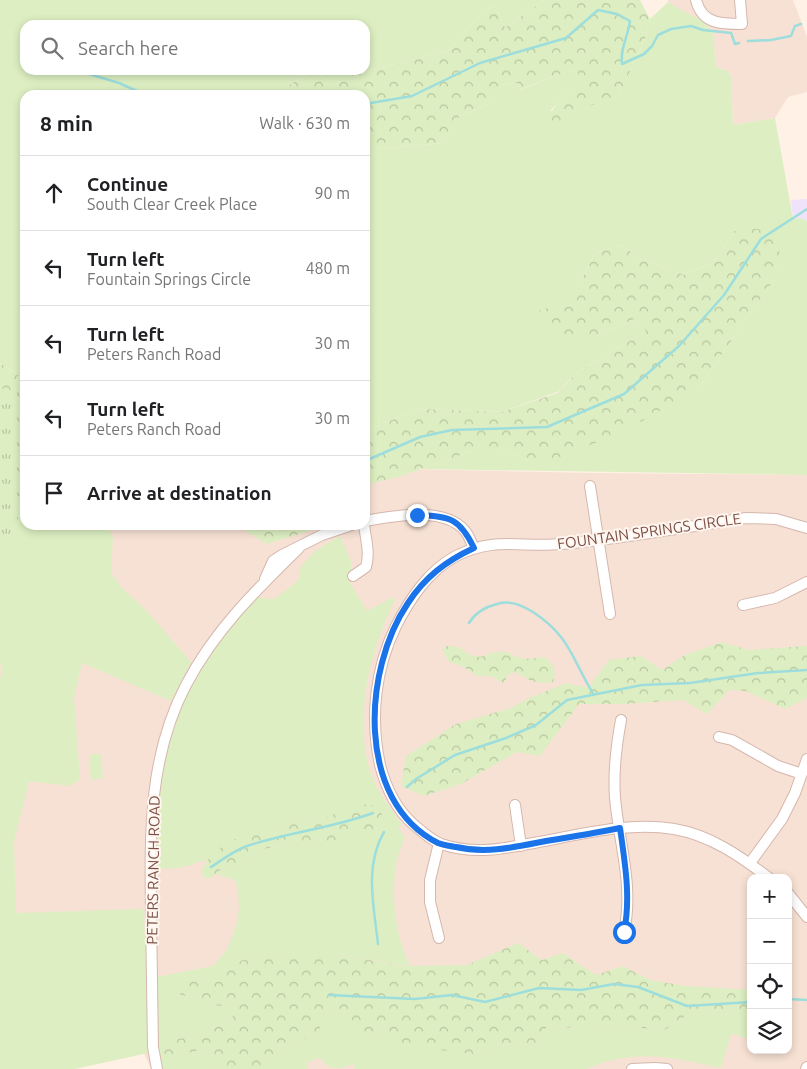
<!DOCTYPE html>
<meta charset="utf-8">
<style>
:root{--surface:#fff;--page:#f6f6f6;--text:#202124;--muted:#757577;--line:#e0e0e0}
body{margin:0;font-family:Ubuntu,sans-serif;background:var(--page);color:var(--text)}
.controls{position:absolute;right:15px;bottom:15px;display:grid;overflow:hidden;border-radius:10px;box-shadow:0 2px 8px #0003}
.controls button{width:45px;height:45px;display:grid;place-items:center;padding:0;border:0;border-bottom:1px solid var(--line);background:var(--surface);color:var(--text);font:25px sans-serif}
.stop{position:absolute;width:15px;height:15px;margin:-11px;border:4px solid #1a73e8;border-radius:50%;background:#fff}
.stop.end{background:#1a73e8;border-color:#fff;box-shadow:0 1px 5px #0008}
.list{margin:0;padding:0;list-style:none}
h2{display:flex;justify-content:space-between;align-items:center;height:65px;margin:0;padding:0 20px;font-size:21px}
h2 small{font-size:16px;font-weight:400;color:var(--muted)}
.list li{display:grid;grid-template-columns:32px 1fr auto;gap:15px;align-items:center;box-sizing:border-box;height:75px;padding:0 20px;border-top:1px solid var(--line)}
.list b{display:block;font-size:19px;white-space:nowrap}
.list p{margin:0;font-size:16px;white-space:nowrap;color:var(--muted)}
.list em{font-size:16px;font-style:normal;color:var(--muted)}
.icon{flex:none;width:28px;height:28px;fill:none;stroke:currentColor;stroke-width:2;stroke-linecap:round;stroke-linejoin:round}
.map{position:relative;flex:none;width:807px;height:1069px;overflow:hidden}
.search{position:absolute;background:var(--surface);box-shadow:0 2px 8px #0003;left:20px;top:20px;width:350px;height:55px;display:flex;align-items:center;gap:12px;box-sizing:border-box;padding:0 18px;border-radius:15px;color:var(--muted);font-size:19px}
.panel{position:absolute;background:var(--surface);box-shadow:0 2px 8px #0003;left:20px;top:90px;width:350px;height:440px;border-radius:15px}
.map>svg:first-child{display:block}
.residential{fill:#f7e1d4;fill-rule:evenodd}
.education{fill:#eee3fb}
.grass{fill:#ddefc2}
.forest{fill:url(#forest-crowns)}
.park{fill:url(#park-tufts)}
.lines{fill:none;stroke-linecap:round;stroke-linejoin:round}
.stream{stroke:#9ddedc;stroke-width:2.5}
.minor-casing{stroke:#d5b7ad;stroke-width:12}
.minor{stroke:#fff;stroke-width:10}
.route{stroke:#1a73e8;stroke-width:6}
.labels{text-anchor:middle;dominant-baseline:central;stroke-width:4;stroke-linejoin:round;paint-order:stroke}
.street-label{font-size:15px;fill:#7c5047;stroke:#fff6ef}
</style>
<div class="map">
<svg width="807" height="1069" viewBox="0 0 807 1069">
<defs>
<pattern id="forest-crowns" width="20" height="18" patternUnits="userSpaceOnUse" patternTransform="scale(1.25)"><rect width="20" height="18" fill="#ddefc2"/><path d="M2 6a3 3 0 1 1 6 0M12 15a3 3 0 1 1 6 0" fill="none" stroke="#b8c49f"/></pattern>
<pattern id="park-tufts" width="24" height="20" patternUnits="userSpaceOnUse" patternTransform="scale(1.25)"><rect width="24" height="20" fill="#ddefc2"/><path d="M3 7l-1-3M5 7V3M7 7l1-3M15 17l-1-3M17 17v-4M19 17l1-3" fill="none" stroke="#b8c49f"/></pattern>
</defs>
<rect width="100%" height="100%" fill="#fff1e6"/>
<!-- residential -->
<path class="residential" d="M 668,0 L 793,0 L 807,37 L 807,92 L 788,97 L 775,118 L 733,125 L 731,77 L 728,71 L 716,67 L 713,33 L 668,2 Z
M 365,468 L 590,473 L 807,475 L 807,1069 L 151,1069 L 142,1049 L 0,1062 L 0,553 L 25,525 L 365,525 ZM 751,878 L 788,878 L 788,1050 L 751,1050 Z"/>
<!-- education -->
<path class="education" d="M 807,199 L 807,221 L 801,218 L 793,219 L 791,200 Z"/>
<!-- grass -->
<path class="grass" d="M 0,0 L 544,0 L 505,28 L 496,5 L 481,13 L 449,50 L 362,73 L 357,70 L 365,70 L 365,25 L 25,25 L 25,70 L 315,70 L 273,95 L 25,95 L 25,380 L 0,363 Z
M 668,2 L 683,11 L 702,20 L 713,33 L 716,67 L 728,71 L 731,77 L 733,125 L 775,118 L 793,219 L 801,218 L 807,221 L 807,475 L 421,469 L 475,450 L 499,450 L 534,462 L 698,389 L 783,267 L 736,229 L 714,262 L 684,275 L 640,259 L 622,245 L 595,253 L 580,283 L 566,303 L 533,313 L 597,336 L 634,319 L 646,331 L 579,371 L 557,392 L 502,412 L 420,409 L 384,423 L 365,433 L 365,149 L 368,150 L 442,143 L 460,116 L 493,102 L 500,85 L 518,83 L 520,90 L 571,70 L 578,73 L 577,83 L 550,111 L 570,112 L 618,97 L 645,39 L 650,19 Z
M 0,453 L 25,455 L 25,525 L 111,525 L 109,528 L 113,539 L 111,573 L 121,587 L 145,609 L 191,662 L 171,701 L 82,663 L 74,697 L 80,779 L 70,786 L 29,781 L 14,841 L 16,913 L 144,909 L 148,1053 L 75,1069 L 0,1069 L 0,679 L 2,668 L 0,664 Z
M 340,536 L 350,559 L 352,567 L 351,575 L 347,578 L 367,611 L 393,597 L 395,600 C 391,607 388,616 384,624 C 366,669 354,732 373,779 C 380,795 391,810 402,824 L 398,828 L 405,837 C 403,844 399,852 397,859 C 390,894 395,934 410,966 L 328,953 L 295,953 L 243,960 L 206,978 L 185,975 L 181,995 L 193,997 L 212,1005 L 235,1007 L 232,1020 L 214,1027 L 195,1037 L 176,1039 L 166,1062 C 176,1057 194,1049 205,1051 C 212,1052 218,1060 223,1065 L 220,1069 L 163,1069 L 158,1053 L 156,977 L 213,966 L 227,950 L 236,926 L 239,910 L 238,890 L 235,880 L 216,874 L 220,870 L 235,867 L 245,861 L 260,850 L 292,842 L 305,844 L 320,837 L 342,840 L 353,834 L 370,835 L 353,805 L 322,820 L 296,821 L 272,833 L 259,835 L 213,853 L 208,861 C 199,860 195,864 188,866 C 177,869 167,869 155,868 L 155,818 L 167,744 L 179,710 L 192,684 L 213,647 L 232,622 L 258,596 L 266,599 L 274,599 L 294,584 L 299,578 L 301,566 L 315,551 Z
M 101,754 L 103,778 L 91,780 L 89,755 Z
M 751,1010 L 751,1039 L 731,1034 L 721,1068 C 671,1057 635,1048 586,1069 L 355,1069 L 353,1064 L 342,1068 L 331,1068 L 319,1058 L 306,1063 L 308,1069 L 265,1069 L 265,1066 L 280,1045 L 311,1037 L 320,1028 L 327,1013 L 344,1011 L 351,1014 L 370,1035 L 387,1029 L 473,1054 L 504,1043 L 534,1048 L 546,1028 L 630,1026 L 663,1031 L 690,1013 L 745,1014 Z"/>
<!-- forest -->
<path class="forest" d="M 544,0 L 640,0 L 650,19 L 645,39 L 618,97 L 571,112 L 560,128 L 549,122 C 551,99 575,96 578,73 L 571,70 L 519,90 L 518,83 L 501,85 L 493,102 L 460,116 L 442,143 L 368,150 L 365,149 L 365,95 L 273,95 L 315,70 L 357,70 L 362,73 L 449,50 L 481,13 L 496,5 L 505,28 Z
M 736,229 C 776,228 775,230 783,267 L 698,389 L 623,432 L 560,457 L 534,462 L 499,450 L 475,450 L 401,476 L 365,485 L 365,433 L 384,423 L 420,409 L 502,412 L 557,393 L 579,371 L 646,331 L 634,319 L 597,336 L 558,335 L 532,313 L 566,302 L 580,283 L 595,253 L 622,245 L 640,259 L 684,275 L 714,262 Z
M 0,363 L 25,380 L 25,455 L 0,453 Z
M 249,525 L 318,525 L 309,531 L 267,544 L 245,531 Z
M 722,642 L 748,650 L 807,646 L 807,698 L 785,709 L 746,691 L 729,690 L 707,714 L 683,700 L 624,704 L 579,704 L 540,756 L 517,752 L 461,784 L 424,796 L 401,786 L 406,756 L 456,724 L 511,708 L 529,698 L 567,683 L 588,688 L 609,660 L 641,656 L 662,670 L 685,655 Z
M 447,646 L 459,647 L 470,655 L 480,657 L 495,652 L 508,652 C 519,661 530,659 544,657 C 554,664 557,670 553,682 C 536,684 530,681 515,672 L 509,674 L 503,683 L 491,676 L 477,676 L 462,666 L 449,662 L 442,650 Z
M 363,804 L 381,807 C 384,820 380,827 370,836 L 353,834 L 332,846 L 320,837 L 305,844 L 292,842 L 260,850 L 245,861 L 235,867 L 220,870 L 211,878 L 204,878 L 201,870 L 213,853 L 227,843 L 241,836 L 272,833 L 296,821 L 322,820 L 353,805 Z
M 518,943 L 542,960 L 563,953 L 596,975 L 623,966 L 650,980 L 686,986 L 751,990 L 751,1010 L 745,1014 L 690,1013 L 663,1031 L 630,1026 L 546,1028 L 534,1048 L 504,1043 L 473,1054 L 390,1044 L 386,1029 L 370,1035 L 353,1034 L 351,1014 L 344,1011 L 327,1013 L 320,1028 L 311,1037 L 280,1045 L 265,1066 L 265,1069 L 220,1069 L 223,1065 C 218,1060 212,1052 204,1051 C 193,1049 176,1058 166,1062 L 163,1052 L 176,1039 L 195,1037 L 214,1027 L 232,1020 L 235,1007 L 212,1005 L 193,997 L 180,995 L 185,975 L 206,978 L 243,960 L 295,953 L 328,953 L 404,966 L 467,965 Z"/>
<!-- park -->
<path class="park" d="M 0,388 L 25,394 L 25,506 L 0,553 Z"/>
<g class="lines">
<!-- stream -->
<path class="stream" d="M 748,41 L 771,40 L 791,36 L 795,26 L 801,24
M 76,70 L 119,83 L 139,92 L 141,95
M 365,104 L 412,96 L 480,63 L 566,38 L 598,10 L 617,14 L 630,21 C 628,37 620,48 622,64 L 644,54 L 652,46 L 658,35 L 671,29 L 691,26 L 703,30 L 731,33 L 735,44 L 739,43
M 365,461 L 420,437 L 452,430 L 547,427 L 624,394 L 679,346 L 724,295 L 761,239 L 807,209
M 469,623 C 475,613 485,607 497,604 C 511,600 521,605 533,612 C 571,637 572,660 594,695
M 407,787 L 416,779 L 455,755 L 506,738 L 536,725 L 567,700 L 642,685 L 690,683 L 758,673 L 807,670
M 211,867 C 222,860 235,850 247,846 C 289,832 333,828 373,813
M 378,944 C 374,907 364,866 384,832
M 329,995 L 415,999 L 452,995 L 485,1002 L 539,988 L 581,990 L 614,984 L 638,987 L 687,1006 L 751,1002
M 788,999 L 807,1000"/>
<defs>
<path id="minor" d="M 696,0 C 702,24 721,24 742,24 L 740,0
M 590,486 L 610,614
M 365,521 C 393,516 445,506 465,531 C 469,535 471,543 474,548
M 353,576 L 366,567 C 370,553 366,540 364,525
M 265,579 L 273,561 L 282,555 L 322,535 L 352,525
M 743,605 L 775,598 L 807,582
M 621,720 C 616,747 613,771 615,798 C 619,843 634,886 624,932
M 719,737 L 732,740 L 778,766 L 802,774
M 515,805 L 521,846
M 439,843 L 430,880 L 430,902 L 439,938
M 750,863 L 782,819 L 795,793 L 807,759
M 769,878 C 740,856 710,835 674,829 C 626,821 575,836 528,844 C 497,850 472,854 441,844 C 431,840 421,831 413,824 C 395,808 386,788 380,765 C 370,718 375,669 396,626 C 410,599 428,571 456,556 C 495,536 521,548 561,544 C 623,539 685,527 746,518 L 776,519 L 807,528
M 788,893 L 807,917
M 157,1069 L 153,1047 C 152,1003 152,959 151,914 C 150,835 148,757 186,685 C 214,631 256,590 299,548
M 632,1069 L 655,1068 L 667,1069
M 806,1069 L 807,1067"/>
</defs>
<!-- minor casing -->
<use href="#minor" class="minor-casing"/>
<!-- minor -->
<use href="#minor" class="minor"/>
</g>
<g class="lines">
<!-- route -->
<path class="route" d="M 417,515 C 450,517 459,517 474,548 C 446,561 425,577 408,603 C 363,669 355,801 438,843 C 443,845 450,846 456,847 C 487,854 515,847 546,841 C 571,837 595,833 620,828 C 625,863 631,898 624,932"/>
</g>
<g class="labels">
<!-- street labels -->
<g class="street-label">
<text transform="translate(649 531) rotate(-8)">FOUNTAIN SPRINGS CIRCLE</text>
<text transform="translate(153 870) rotate(-89)">PETERS RANCH ROAD</text>
</g>
</g>
</svg>
<div class="controls">
<button>+</button>
<button>−</button>
<button><svg class="icon" aria-label="locate" viewBox="0 0 24 24"><circle cx="12" cy="12" r="6"/><path d="M12 2v4M12 18v4M2 12h4M18 12h4"/></svg></button>
<button><svg class="icon" aria-label="layers" viewBox="0 0 24 24"><path d="M12 4l9 5-9 5-9-5zM3 14l9 5 9-5"/></svg></button>
</div>
<div class="stop" style="left:624px;top:932px"></div>
<div class="stop end" style="left:417px;top:515px"></div>
<div class="search"><svg class="icon" aria-label="search" viewBox="0 0 24 24"><circle cx="10" cy="10" r="6"/><path d="M15 15l6 6"/></svg>Search here</div>
<section class="panel">
<h2>8 min<small>Walk · 630 m</small></h2>
<ul class="list">
<li><svg class="icon" aria-label="ahead" viewBox="0 0 24 24"><path d="M12 20V5M6 11l6-6 6 6"/></svg><div><b>Continue</b><p>South Clear Creek Place</p></div><em>90 m</em></li>
<li><svg class="icon" aria-label="left" viewBox="0 0 24 24"><path d="M17 20v-9H6M10 6l-5 5 5 5"/></svg><div><b>Turn left</b><p>Fountain Springs Circle</p></div><em>480 m</em></li>
<li><svg class="icon" aria-label="left" viewBox="0 0 24 24"><path d="M17 20v-9H6M10 6l-5 5 5 5"/></svg><div><b>Turn left</b><p>Peters Ranch Road</p></div><em>30 m</em></li>
<li><svg class="icon" aria-label="left" viewBox="0 0 24 24"><path d="M17 20v-9H6M10 6l-5 5 5 5"/></svg><div><b>Turn left</b><p>Peters Ranch Road</p></div><em>30 m</em></li>
<li><svg class="icon" aria-label="arrive" viewBox="0 0 24 24"><path d="M6 21V4h12l-3 4 3 4H6"/></svg><div><b>Arrive at destination</b></div></li>
</ul>
</section>
</div>
